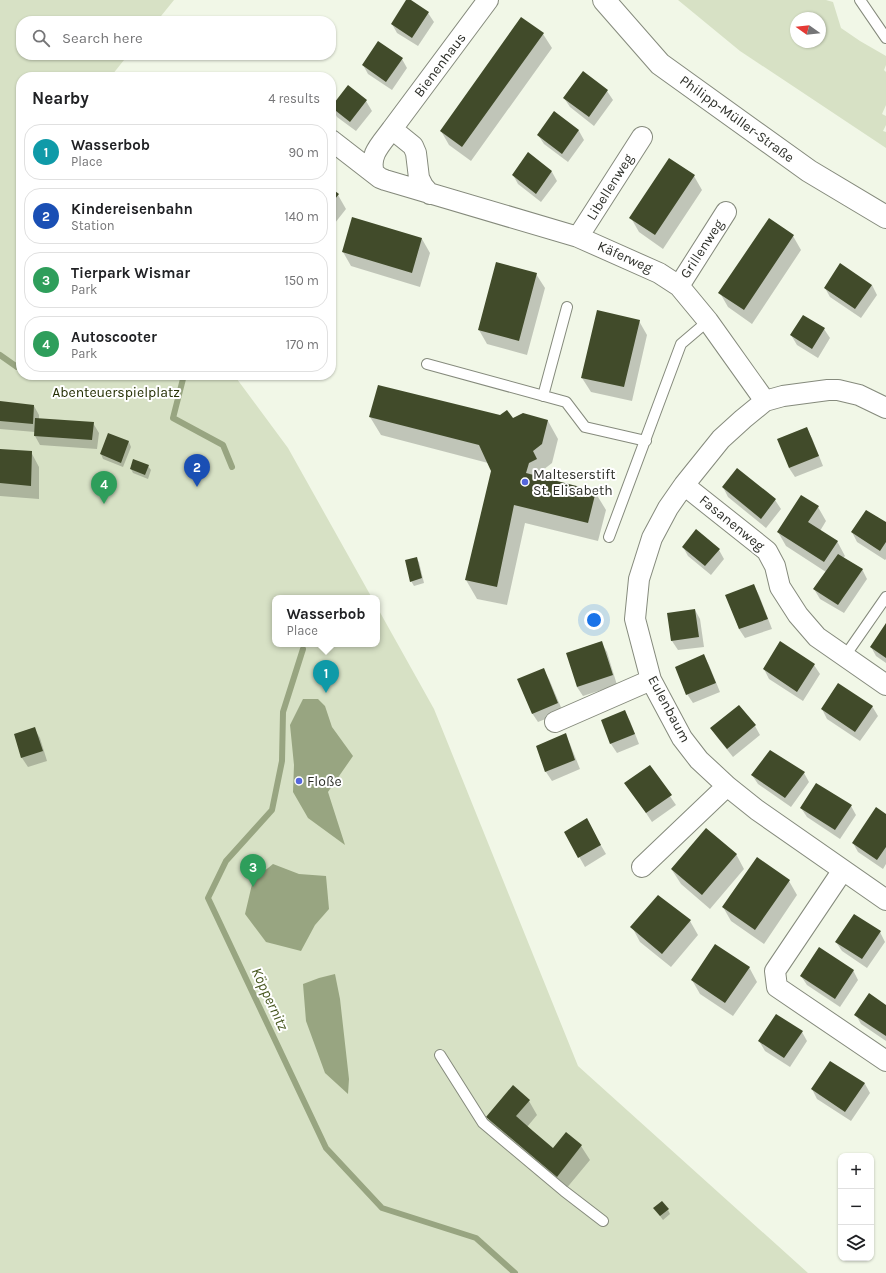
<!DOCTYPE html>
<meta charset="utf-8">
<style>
:root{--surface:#fff;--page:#f2f2f2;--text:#202124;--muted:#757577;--line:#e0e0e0;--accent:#5566dc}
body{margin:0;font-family:Karla,sans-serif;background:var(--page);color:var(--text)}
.controls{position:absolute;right:12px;bottom:12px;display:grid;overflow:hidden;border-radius:8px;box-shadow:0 1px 3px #0004}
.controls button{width:36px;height:36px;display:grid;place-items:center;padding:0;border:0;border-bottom:1px solid var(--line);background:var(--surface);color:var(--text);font:20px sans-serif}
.compass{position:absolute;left:790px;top:12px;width:36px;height:36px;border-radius:50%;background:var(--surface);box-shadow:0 1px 3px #0004;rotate:285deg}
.you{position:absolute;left:594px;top:620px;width:14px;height:14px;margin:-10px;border:3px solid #fff;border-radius:50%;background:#1a73e8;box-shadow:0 0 0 6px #1a73e833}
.badge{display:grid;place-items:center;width:26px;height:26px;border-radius:50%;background:var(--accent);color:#fff;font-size:13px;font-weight:700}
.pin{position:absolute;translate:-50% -33px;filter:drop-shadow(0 1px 2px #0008)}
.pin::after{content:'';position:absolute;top:21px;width:14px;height:12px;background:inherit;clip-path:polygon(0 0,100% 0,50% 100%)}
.popup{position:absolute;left:272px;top:595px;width:108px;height:52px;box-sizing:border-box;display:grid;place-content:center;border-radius:8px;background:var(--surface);filter:drop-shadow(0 1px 3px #0005);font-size:13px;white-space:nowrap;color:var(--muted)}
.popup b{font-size:15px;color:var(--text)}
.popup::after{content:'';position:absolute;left:50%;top:100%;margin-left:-8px;border:8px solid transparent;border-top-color:var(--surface)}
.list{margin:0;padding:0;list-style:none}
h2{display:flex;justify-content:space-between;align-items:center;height:52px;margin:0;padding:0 16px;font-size:17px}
h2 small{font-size:13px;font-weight:400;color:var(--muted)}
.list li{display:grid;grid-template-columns:26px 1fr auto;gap:12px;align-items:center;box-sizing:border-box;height:56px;margin:0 8px 8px;padding:0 8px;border:1px solid var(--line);border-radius:16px}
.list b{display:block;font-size:15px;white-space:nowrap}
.list p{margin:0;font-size:13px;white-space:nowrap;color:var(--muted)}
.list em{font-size:13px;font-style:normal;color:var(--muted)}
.icon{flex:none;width:22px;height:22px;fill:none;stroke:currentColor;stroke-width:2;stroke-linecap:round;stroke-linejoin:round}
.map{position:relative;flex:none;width:886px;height:1273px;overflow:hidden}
.search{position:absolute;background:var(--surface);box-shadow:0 1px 3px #0004;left:16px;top:16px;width:320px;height:44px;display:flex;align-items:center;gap:10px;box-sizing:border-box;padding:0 14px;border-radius:16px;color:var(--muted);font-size:15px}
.panel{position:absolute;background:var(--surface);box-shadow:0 1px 3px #0004;left:16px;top:72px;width:320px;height:308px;border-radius:16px}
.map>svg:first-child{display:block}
.green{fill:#d7e1c5;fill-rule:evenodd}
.water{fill:#98a581}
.shadow{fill:#0003}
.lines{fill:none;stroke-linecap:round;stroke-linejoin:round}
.stream{stroke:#98a581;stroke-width:6}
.building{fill:#414b2a}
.service-casing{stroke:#858a7c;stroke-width:12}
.minor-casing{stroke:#858a7c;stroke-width:22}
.tertiary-casing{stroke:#858a7c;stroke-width:24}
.service{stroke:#fff;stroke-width:10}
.minor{stroke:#fff;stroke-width:20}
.tertiary{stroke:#fff;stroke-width:22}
.poi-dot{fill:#5566dc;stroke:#fff;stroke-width:1.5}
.labels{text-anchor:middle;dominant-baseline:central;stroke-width:4;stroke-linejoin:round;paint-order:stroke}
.street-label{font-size:14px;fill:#2e302a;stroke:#fff}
.park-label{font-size:14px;fill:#242f03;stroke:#fff}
.poi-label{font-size:14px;fill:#2e302a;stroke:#fff;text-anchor:start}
.water-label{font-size:15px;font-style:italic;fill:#46561e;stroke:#fff}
</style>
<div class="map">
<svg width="886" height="1273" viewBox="0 0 886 1273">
<rect width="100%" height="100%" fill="#f1f7e7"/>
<!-- green -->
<path class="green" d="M 0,0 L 174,0 L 157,21 L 21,21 L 21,55 L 128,55 L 112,75 L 113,77 L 21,77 L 21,375 L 234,375 L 288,448 L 372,598 L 275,598 L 275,644 L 377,644 L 377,607 L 434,709 L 578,1066 L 808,1273 L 0,1273 Z
M 678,0 L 826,0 L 833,2 L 841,28 L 860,41 L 886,56 L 886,65 L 884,70 L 886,72 L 886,105 L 882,114 L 886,116 L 886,125 L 883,131 L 886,132 L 886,148 L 740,51 ZM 796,18 L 820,18 L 820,42 L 796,42 Z"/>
<!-- water -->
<path class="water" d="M 303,699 L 318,699 L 325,706 L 332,727 L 353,756 L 328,792 L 345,845 L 308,818 L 293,792 L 294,765 L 290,725 Z
M 273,864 L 299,874 L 326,876 L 329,909 L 315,925 L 301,951 L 266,942 L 245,914 L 253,880 Z
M 335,974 L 340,999 L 349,1079 L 348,1094 L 325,1073 L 306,1021 L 303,984 L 319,978 Z"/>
<!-- shadow -->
<path class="shadow" d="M 408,0 L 428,13 L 434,22 L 418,46 L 397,33 L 392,24 Z
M 543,34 L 552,48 L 471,161 L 449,145 L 441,131 Z
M 402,59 L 407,68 L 392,90 L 368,74 L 363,65 Z
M 348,87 L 366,101 L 372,111 L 356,131 L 337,117 L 332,107 Z
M 607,91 L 613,100 L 594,126 L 570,107 L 564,98 Z
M 554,113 L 579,131 L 584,140 L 568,162 L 544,144 L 538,135 Z
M 552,172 L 557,181 L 541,202 L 518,184 L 513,175 Z
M 694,176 L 702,190 L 663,249 L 639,232 L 631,218 Z
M 331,189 L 338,195 L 346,209 L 331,228 Z
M 793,236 L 801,250 L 752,324 L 728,307 L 720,293 Z
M 422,239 L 430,253 L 420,287 L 351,266 L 343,252 Z
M 536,274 L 545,288 L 527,355 L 487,344 L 479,330 Z
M 872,285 L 877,295 L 861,318 L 830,297 L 825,288 Z
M 639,321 L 647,335 L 632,401 L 591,392 L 582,378 Z
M 824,329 L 830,338 L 818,358 L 797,345 L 791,335 Z
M 0,402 L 34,406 L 39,415 L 39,420 L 93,423 L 99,433 L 97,449 L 40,445 L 35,436 L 35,432 L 0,429 Z
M 370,417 L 548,421 L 558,439 L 552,463 L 543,470 L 547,478 L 545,479 L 595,492 L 606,510 L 598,541 L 525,523 L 507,605 L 477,599 L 466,580 L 492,471 L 488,463 L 381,435 Z
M 806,428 L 812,438 L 823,466 L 795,477 L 789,468 Z
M 109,434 L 129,442 L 131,447 L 123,467 L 103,459 L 101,454 Z
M 0,450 L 31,452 L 39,467 L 39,499 L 0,496 Z
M 148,466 L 151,470 L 148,479 L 133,473 L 131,469 Z
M 737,469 L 775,500 L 781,509 L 766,528 L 728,497 L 723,487 Z
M 818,507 L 826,521 L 820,531 L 837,541 L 845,556 L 843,558 L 862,569 L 867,579 L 844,613 L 820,599 L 814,589 L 826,572 L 786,546 L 778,532 Z
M 886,523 L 886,559 L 885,560 L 857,542 L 852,532 Z
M 683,547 L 719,550 L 724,559 L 711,575 L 688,556 Z
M 416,558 L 419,562 L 424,583 L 414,586 L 411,581 Z
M 754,586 L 759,595 L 772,629 L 745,638 L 739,629 L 727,595 Z
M 695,610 L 700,619 L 704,647 L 678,650 L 672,641 L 668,614 Z
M 886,624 L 886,663 L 876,656 L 871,647 Z
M 601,642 L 607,652 L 617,685 L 583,696 L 577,687 Z
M 704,656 L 709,665 L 720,692 L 693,703 L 687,694 Z
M 814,665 L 820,674 L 803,701 L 769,679 L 764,669 Z
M 543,670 L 549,679 L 563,712 L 538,722 L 532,713 Z
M 872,706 L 878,716 L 860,741 L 827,719 L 822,709 Z
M 625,712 L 630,721 L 639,744 L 617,753 L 611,744 L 602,721 Z
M 755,726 L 760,735 L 733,757 L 717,737 L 711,728 Z
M 34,728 L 40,738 L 47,761 L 28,767 L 22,758 L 15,735 Z
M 565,735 L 570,744 L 580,769 L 552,781 L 546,772 L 537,746 Z
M 650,767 L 676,805 L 652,822 L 626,783 Z
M 804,773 L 809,782 L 791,807 L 758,784 L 752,775 Z
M 851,806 L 856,815 L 840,839 L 807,817 L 801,808 Z
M 886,815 L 886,864 L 883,869 L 858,852 L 853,843 Z
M 586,820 L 606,854 L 585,867 L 565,832 Z
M 736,854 L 744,869 L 710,909 L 681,884 L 672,870 Z
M 789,881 L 797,895 L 764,944 L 731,921 L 723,907 Z
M 690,921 L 698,935 L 671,967 L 640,942 L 632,927 Z
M 880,932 L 885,942 L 867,968 L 842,951 L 836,942 Z
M 749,967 L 757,982 L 733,1016 L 700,994 L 692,980 Z
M 853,970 L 858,980 L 840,1007 L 807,985 L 801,976 Z
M 886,1006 L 886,1041 L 861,1024 L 856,1015 Z
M 802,1032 L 807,1041 L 790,1067 L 765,1051 L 759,1041 Z
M 831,1062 L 865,1084 L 870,1093 L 851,1121 L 817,1099 L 812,1089 Z
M 529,1101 L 537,1115 L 527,1127 L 553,1149 L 566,1134 L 581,1146 L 590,1160 L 565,1190 L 496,1131 L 487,1117 Z
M 668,1210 L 670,1214 L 663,1220 L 657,1212 Z"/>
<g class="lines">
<!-- stream -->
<path class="stream" d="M 0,355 L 17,367 L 21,366
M 184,375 L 173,418 L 223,445 L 232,467
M 303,649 L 283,712 L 282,761 L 272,810 L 226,861 L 208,898 L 326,1148 L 382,1208 L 476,1238 L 515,1273"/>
</g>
<!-- building -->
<path class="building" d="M 406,0 L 411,0 L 429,12 L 412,38 L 391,24 Z
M 521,17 L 544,33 L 462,147 L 440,131 Z
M 378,41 L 403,58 L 386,82 L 362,65 Z
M 583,71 L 608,90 L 589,117 L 563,98 Z
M 348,85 L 367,100 L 350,122 L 331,107 Z
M 554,111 L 579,130 L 562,154 L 537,135 Z
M 528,152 L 552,171 L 536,194 L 512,175 Z
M 669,158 L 695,175 L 655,235 L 629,218 Z
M 331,188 L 339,194 L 331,204 Z
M 352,217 L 422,238 L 412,273 L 342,252 Z
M 769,218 L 794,235 L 744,310 L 718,293 Z
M 496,262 L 537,273 L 519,341 L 478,330 Z
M 840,263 L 872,285 L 855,309 L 824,288 Z
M 597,310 L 640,320 L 624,387 L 581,378 Z
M 803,315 L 825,328 L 812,349 L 790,335 Z
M 378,385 L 500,415 L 507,410 L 513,418 L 523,413 L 548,420 L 542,444 L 533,451 L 537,459 L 529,463 L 526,473 L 596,491 L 588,523 L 514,505 L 497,587 L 465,580 L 491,471 L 479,445 L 369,417 Z
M 0,401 L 34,405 L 33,424 L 0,421 Z
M 35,418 L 94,422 L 92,440 L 34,436 Z
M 807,427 L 819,456 L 789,468 L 777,439 Z
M 108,433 L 129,441 L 121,463 L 100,454 Z
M 0,449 L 32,451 L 31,486 L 0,483 Z
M 133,459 L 149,465 L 145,475 L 130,469 Z
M 737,468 L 776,499 L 761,519 L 722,487 Z
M 801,495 L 819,506 L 808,522 L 838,541 L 824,562 L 777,532 Z
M 866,510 L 886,522 L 886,542 L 880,551 L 851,532 Z
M 696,529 L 720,549 L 705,566 L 682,547 Z
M 838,554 L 863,569 L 838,605 L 813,589 Z
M 417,557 L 422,578 L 410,582 L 405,560 Z
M 754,584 L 768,619 L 739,629 L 725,595 Z
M 695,609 L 699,637 L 671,641 L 667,613 Z
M 886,623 L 886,658 L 870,647 Z
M 602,641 L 613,675 L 577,687 L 566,653 Z
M 780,641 L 815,664 L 797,692 L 763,669 Z
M 704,654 L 716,683 L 686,695 L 675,667 Z
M 544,668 L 558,703 L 532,714 L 517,679 Z
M 838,683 L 873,706 L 855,732 L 821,709 Z
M 739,705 L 756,725 L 727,749 L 710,728 Z
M 625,710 L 635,734 L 610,744 L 601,720 Z
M 35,727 L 43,751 L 21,758 L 14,734 Z
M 566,733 L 575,760 L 545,772 L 536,746 Z
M 770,750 L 805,772 L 785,798 L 751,775 Z
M 650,765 L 672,795 L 646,813 L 624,783 Z
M 816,783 L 852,805 L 835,830 L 800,808 Z
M 876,807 L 886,814 L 886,847 L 877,860 L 852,843 Z
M 587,818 L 601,845 L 578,858 L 564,832 Z
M 706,828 L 737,854 L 702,895 L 671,869 Z
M 757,857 L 790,880 L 755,930 L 722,907 Z
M 658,895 L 691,920 L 662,954 L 630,927 Z
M 854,914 L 881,931 L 862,959 L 835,942 Z
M 715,944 L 750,967 L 725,1003 L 691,980 Z
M 819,947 L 854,970 L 835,999 L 800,976 Z
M 869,993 L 886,1005 L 886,1036 L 854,1015 Z
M 776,1014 L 803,1031 L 784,1058 L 758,1041 Z
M 830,1061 L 865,1083 L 845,1112 L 811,1089 Z
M 513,1085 L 530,1100 L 516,1116 L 533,1131 L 553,1148 L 566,1132 L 582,1145 L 557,1177 L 486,1117 Z
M 662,1201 L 669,1209 L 660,1216 L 653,1208 Z"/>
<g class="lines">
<defs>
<path id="service" d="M 860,0 L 886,38
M 427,364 L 566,402 L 585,427 L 646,441
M 543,396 L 567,307
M 609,537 L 681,344 L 708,321
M 845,656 L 886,597
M 440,1055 L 483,1123 L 564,1191 L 603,1221"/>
<path id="minor" d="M 392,129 L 488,0
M 331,140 L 380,178 L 385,180 L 578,237 L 659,273 L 679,286 L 708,321 L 765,401
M 374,173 C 368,155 382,143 392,129 L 413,146 L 416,153 L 419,178 L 423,186 L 430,194
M 578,237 L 642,137
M 679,286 L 726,212
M 886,408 L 859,395 L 838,390 L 828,390 L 783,396 L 765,401 L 743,419 L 721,439 L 684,485 L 668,508 L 652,538 L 639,579 L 635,619 L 651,680 L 682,738 L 699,760 L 727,786 L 757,810 L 886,900
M 684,485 L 767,551 L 775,566 L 780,587 L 798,615 L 817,637 L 886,685
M 555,722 L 651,680
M 642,867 L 727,786
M 843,870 L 775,971 L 777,987 L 886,1061"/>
<path id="tertiary" d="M 604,0 L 660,64 L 809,171 L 886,217"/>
</defs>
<!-- service casing -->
<use href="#service" class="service-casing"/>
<!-- minor casing -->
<use href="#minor" class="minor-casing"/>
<!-- tertiary casing -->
<use href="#tertiary" class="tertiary-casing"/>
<!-- service -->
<use href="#service" class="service"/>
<!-- minor -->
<use href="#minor" class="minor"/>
<!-- tertiary -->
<use href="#tertiary" class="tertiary"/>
</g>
<!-- markers -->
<g class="poi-dot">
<circle cx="525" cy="482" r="4"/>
<circle cx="299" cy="781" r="4"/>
</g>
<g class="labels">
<!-- street labels -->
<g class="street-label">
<text transform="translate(440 65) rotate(-53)">Bienenhaus</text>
<text transform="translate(737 119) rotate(36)">Philipp-Müller-Straße</text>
<text transform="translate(610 187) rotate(-58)">Libellenweg</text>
<text transform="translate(702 249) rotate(-57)">Grillenweg</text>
<text transform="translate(625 257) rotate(24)">Käferweg</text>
<text transform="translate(732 523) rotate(39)">Fasanenweg</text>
<text transform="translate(669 709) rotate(62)">Eulenbaum</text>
</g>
<!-- park labels -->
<g class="park-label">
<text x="116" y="392">Abenteuerspielplatz</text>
</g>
<!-- poi labels -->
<g class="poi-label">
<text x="533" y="474">Malteserstift<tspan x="533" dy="16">St. Elisabeth</tspan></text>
<text x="307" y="781">Floße</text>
</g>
<!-- water labels -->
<g class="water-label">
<text transform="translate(270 999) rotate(65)">Köppernitz</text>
</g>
</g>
</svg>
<div class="controls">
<button>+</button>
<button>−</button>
<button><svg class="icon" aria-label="layers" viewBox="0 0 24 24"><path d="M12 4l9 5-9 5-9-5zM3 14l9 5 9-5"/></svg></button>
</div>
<svg class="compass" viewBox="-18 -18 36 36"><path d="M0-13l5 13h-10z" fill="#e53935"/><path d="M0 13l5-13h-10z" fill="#757577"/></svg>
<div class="you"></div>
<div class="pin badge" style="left:326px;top:693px;background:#0f9aa8">1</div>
<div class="popup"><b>Wasserbob</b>Place</div>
<div class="pin badge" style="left:197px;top:487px;background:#1a4fb4">2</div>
<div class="pin badge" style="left:253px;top:887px;background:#2e9e5b">3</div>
<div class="pin badge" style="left:104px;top:504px;background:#2e9e5b">4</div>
<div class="search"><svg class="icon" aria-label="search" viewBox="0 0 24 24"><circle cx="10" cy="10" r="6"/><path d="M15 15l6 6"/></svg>Search here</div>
<section class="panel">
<h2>Nearby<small>4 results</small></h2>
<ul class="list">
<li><span class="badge" style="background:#0f9aa8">1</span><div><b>Wasserbob</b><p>Place</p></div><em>90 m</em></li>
<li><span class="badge" style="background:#1a4fb4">2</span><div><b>Kindereisenbahn</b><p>Station</p></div><em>140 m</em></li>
<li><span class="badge" style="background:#2e9e5b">3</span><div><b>Tierpark Wismar</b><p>Park</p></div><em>150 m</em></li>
<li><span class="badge" style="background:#2e9e5b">4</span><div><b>Autoscooter</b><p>Park</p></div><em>170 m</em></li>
</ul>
</section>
</div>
